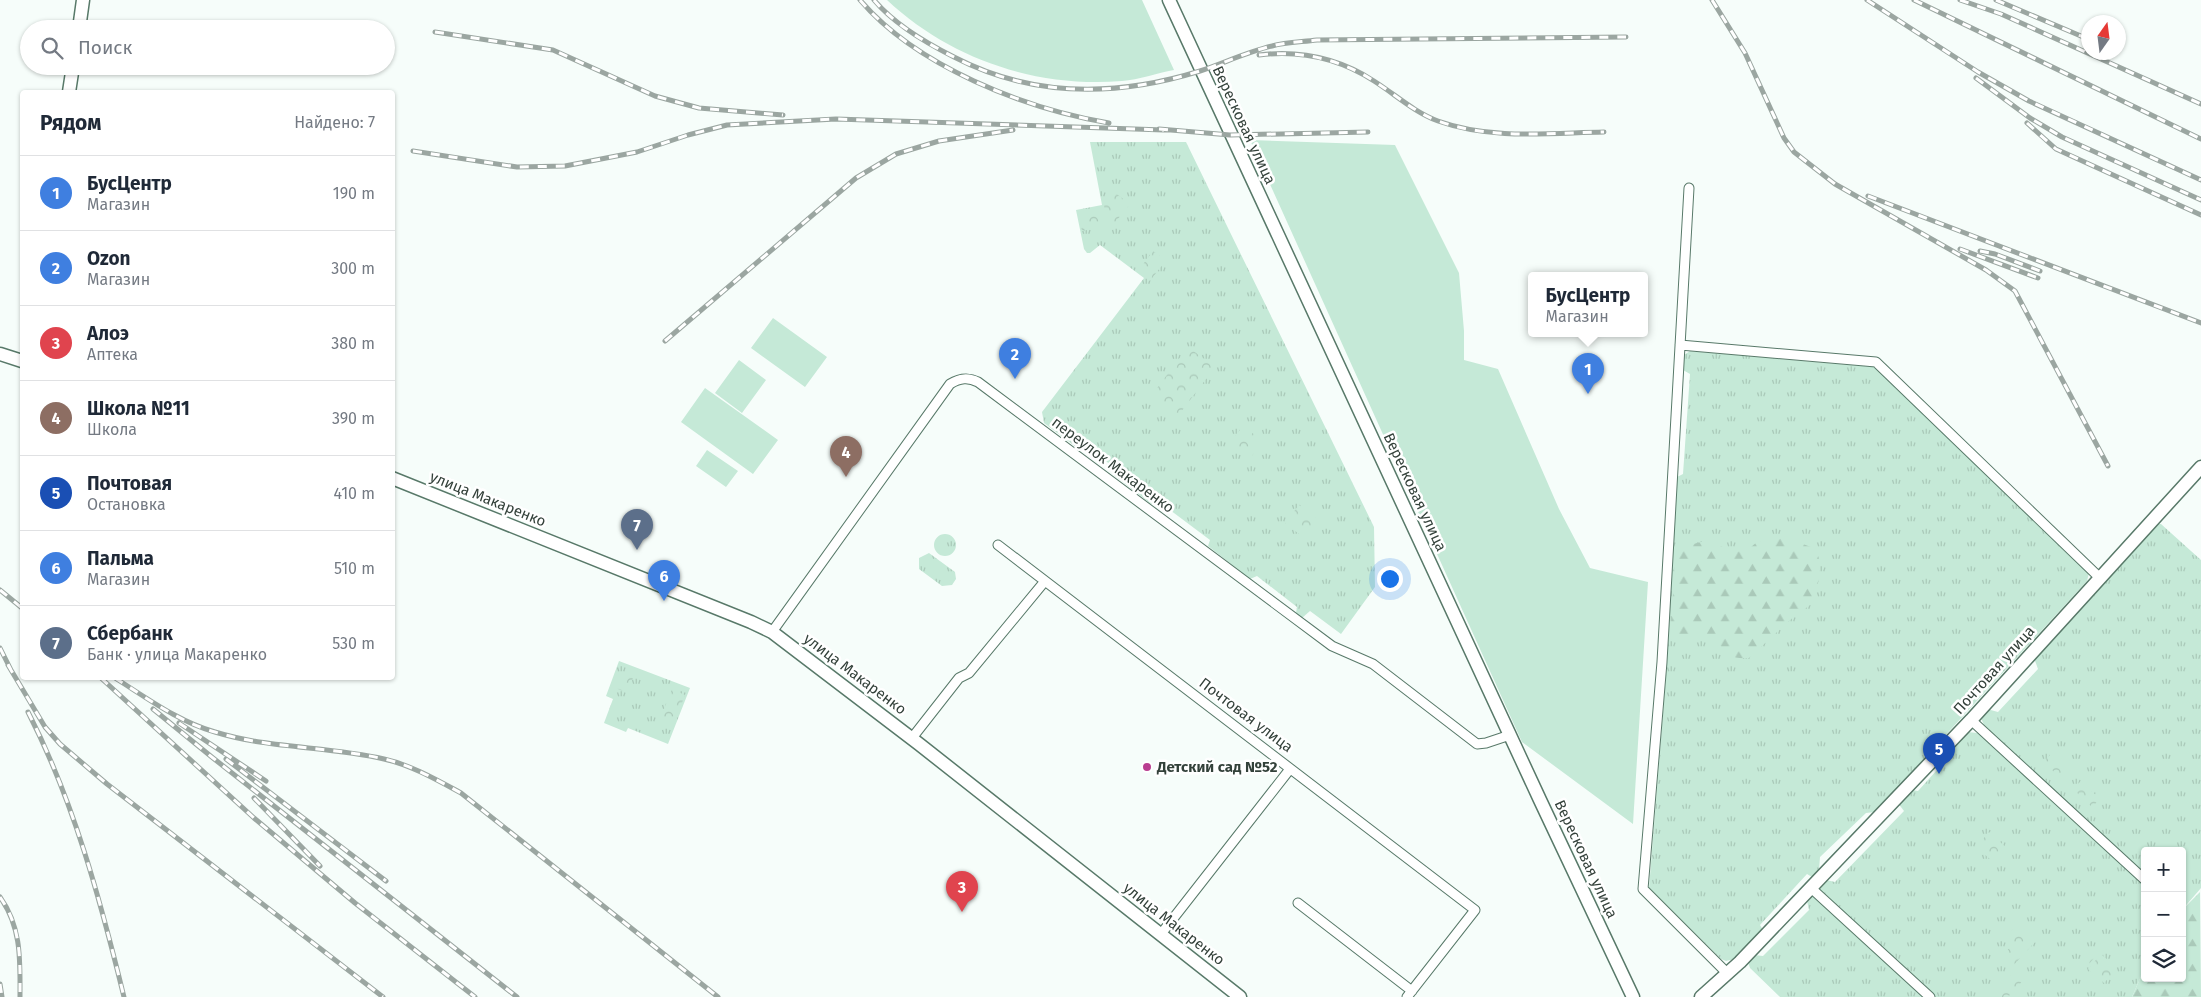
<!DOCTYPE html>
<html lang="ru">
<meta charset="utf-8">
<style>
:root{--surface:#fff;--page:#f6f6f7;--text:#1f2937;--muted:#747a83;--line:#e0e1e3;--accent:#7c3aed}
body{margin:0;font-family:"Fira Sans",sans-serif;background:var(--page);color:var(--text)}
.controls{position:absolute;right:15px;bottom:15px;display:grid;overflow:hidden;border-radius:5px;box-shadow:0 1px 4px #0004}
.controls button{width:45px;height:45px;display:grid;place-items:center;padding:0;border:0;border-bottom:1px solid var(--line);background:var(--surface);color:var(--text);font:25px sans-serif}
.compass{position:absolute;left:2081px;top:15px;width:45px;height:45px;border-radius:50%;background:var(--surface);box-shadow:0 1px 4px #0004;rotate:14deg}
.you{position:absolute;left:1389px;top:578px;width:18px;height:18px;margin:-12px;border:4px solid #fff;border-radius:50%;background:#1a73e8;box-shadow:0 0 0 8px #1a73e833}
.badge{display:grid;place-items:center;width:32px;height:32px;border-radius:50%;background:var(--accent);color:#fff;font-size:16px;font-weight:700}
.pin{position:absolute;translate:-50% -41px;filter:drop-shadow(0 1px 2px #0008)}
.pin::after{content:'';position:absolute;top:26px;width:18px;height:15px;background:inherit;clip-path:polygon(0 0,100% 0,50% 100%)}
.popup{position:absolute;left:1528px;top:272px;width:120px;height:65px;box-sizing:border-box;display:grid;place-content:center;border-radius:5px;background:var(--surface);filter:drop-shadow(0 1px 4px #0005);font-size:16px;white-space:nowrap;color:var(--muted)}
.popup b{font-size:19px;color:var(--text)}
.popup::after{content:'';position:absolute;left:50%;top:100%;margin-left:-10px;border:10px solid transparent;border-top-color:var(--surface)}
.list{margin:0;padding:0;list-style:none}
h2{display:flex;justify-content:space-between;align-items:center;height:65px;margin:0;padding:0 20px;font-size:21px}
h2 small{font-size:16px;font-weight:400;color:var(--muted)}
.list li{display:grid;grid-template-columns:32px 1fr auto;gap:15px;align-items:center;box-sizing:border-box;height:75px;padding:0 20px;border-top:1px solid var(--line)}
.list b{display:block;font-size:19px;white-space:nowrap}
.list p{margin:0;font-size:16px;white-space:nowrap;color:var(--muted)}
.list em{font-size:16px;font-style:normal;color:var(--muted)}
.icon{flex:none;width:28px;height:28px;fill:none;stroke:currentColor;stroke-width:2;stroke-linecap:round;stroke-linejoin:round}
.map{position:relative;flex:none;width:2201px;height:997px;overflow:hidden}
.search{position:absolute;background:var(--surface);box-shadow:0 1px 4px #0004;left:20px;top:20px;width:375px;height:55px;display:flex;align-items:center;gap:12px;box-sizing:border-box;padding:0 18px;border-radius:28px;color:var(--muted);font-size:19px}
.panel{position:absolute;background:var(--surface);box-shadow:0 1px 4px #0004;left:20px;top:90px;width:375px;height:590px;border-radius:5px}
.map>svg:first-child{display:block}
.grass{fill:url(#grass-tufts)}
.forest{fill:url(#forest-firs)}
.park{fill:url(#park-crowns)}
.garden{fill:#c5e9d7}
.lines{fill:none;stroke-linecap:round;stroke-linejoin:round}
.street-casing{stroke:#587969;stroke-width:11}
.secondary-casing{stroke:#587969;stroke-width:15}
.street{stroke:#fff;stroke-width:9}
.secondary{stroke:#fff;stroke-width:12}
.rail-casing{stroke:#9ba6a1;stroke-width:5}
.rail{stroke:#fff;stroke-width:3;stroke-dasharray:9;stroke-linecap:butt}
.poi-dot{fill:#b93e90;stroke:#fff;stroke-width:2}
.labels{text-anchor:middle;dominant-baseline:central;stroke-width:5;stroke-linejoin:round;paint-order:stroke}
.street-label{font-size:15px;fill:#33413a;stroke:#fff}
.poi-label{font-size:15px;font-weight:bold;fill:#33413a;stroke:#fff;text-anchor:start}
</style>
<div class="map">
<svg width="2201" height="997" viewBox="0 0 2201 997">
<defs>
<pattern id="grass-tufts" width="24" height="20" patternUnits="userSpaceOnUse" patternTransform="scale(1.25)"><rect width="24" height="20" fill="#c5e9d7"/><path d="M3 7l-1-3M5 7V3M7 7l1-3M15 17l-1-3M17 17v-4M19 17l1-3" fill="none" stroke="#aac9b9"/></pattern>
<pattern id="forest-firs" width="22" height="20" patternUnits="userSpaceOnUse" patternTransform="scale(1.25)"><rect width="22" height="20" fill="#c5e9d7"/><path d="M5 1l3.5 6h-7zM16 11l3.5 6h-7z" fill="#aac9b9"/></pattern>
<pattern id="park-crowns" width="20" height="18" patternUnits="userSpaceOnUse" patternTransform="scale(1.25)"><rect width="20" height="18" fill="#c5e9d7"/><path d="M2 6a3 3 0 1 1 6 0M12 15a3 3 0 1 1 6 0" fill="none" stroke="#aac9b9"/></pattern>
</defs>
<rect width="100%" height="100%" fill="#f6fdfa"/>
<!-- grass -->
<path class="grass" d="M 1090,142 L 1186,142 L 1374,527 L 1375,587 L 1341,634 L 1310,611 L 1302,618 L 1296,613 L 1297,607 L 1257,576 L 1250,579 L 1208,546 L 1210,540 L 1158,501 L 1151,504 L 1114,475 L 1115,468 L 1082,443 L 1075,446 L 1044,423 L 1042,412 L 1144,278 L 1100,245 L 1090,253 L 1087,253 L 1084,249 L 1076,210 L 1102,205 Z
M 1690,351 L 1874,367 L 2089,573 L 2087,581 L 1875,812 L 1866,813 L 1820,857 L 1819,870 L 1812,877 L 1807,874 L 1760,925 L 1763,930 L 1735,959 L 1726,961 L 1721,959 L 1649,888 L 1667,663 L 1677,477 L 1683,474 L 1690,374 L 1683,370 L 1684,355 Z
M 2155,524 L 2161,524 L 2201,560 L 2201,888 L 2182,910 L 2182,851 L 2145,851 L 2145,967 L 2132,997 L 1780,997 L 1750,968 L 1748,962 L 1754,955 L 1763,956 L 1809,910 L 1807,901 L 1826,880 L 1835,882 L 1904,811 L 1898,803 L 1912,790 L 1918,791 L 1946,760 L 1948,750 L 1968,732 L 1977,733 L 1984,725 L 1981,718 L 1987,709 L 1998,712 L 2038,669 L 2034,658 Z
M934 545a11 11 0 1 1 22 0a11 11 0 1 1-22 0Z
M 929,553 L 955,572 L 956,579 L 952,585 L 942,586 L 919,569 L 919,558 Z
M 619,661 L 690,688 L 668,744 L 628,728 L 626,732 L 604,723 L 613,699 L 606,696 Z"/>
<!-- forest -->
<path class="forest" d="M 1782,536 L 1816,549 L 1820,562 L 1819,580 L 1810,605 L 1790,620 L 1749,658 C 1733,659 1727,656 1718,642 L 1695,636 L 1687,640 L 1671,640 L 1675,549 L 1708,540 L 1729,550 L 1745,552 L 1757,542 Z
M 2200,892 L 2201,997 L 2132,997 L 2145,967 L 2145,978 L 2182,978 L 2182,910 Z"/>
<!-- park -->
<path class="park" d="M 1110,189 L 1130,204 L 1113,225 L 1082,231 L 1079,215 L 1105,211 L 1103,199 Z
M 1153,251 L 1166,260 L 1150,281 L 1138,271 Z
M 1188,347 L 1215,367 L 1178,416 L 1151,396 Z
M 1243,426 L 1263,441 L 1248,461 L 1228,445 Z
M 1299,505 L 1322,522 L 1308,541 L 1285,523 Z
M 617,672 L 633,678 L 627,693 L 611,686 Z
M 672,689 L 685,695 L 674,723 L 661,717 Z
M 2051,754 L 2069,770 L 2061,778 L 2043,762 Z
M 2081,781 L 2100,799 L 2092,807 L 2073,789 Z
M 1989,832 L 2010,851 L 1997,865 L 1976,847 Z
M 2017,925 L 2035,942 L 2011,968 L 2000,959 L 2011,946 L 2003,939 Z
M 2093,947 L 2099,953 L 2086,967 L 2080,961 Z
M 2101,954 L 2117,969 L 2104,983 L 2088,969 Z
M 2018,968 L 2027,976 L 2008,997 L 1990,997 Z"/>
<!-- garden -->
<path class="garden" d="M 887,0 L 1142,0 L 1174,70 C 1157,73 1139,80 1122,81 C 1036,88 950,59 887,0 Z
M 1250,140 L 1395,145 L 1459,273 L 1464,331 L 1464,360 L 1498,369 L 1559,509 L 1590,568 L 1648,582 L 1633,824 L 1522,742 Z
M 773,318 L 827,357 L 805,387 L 751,348 Z
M 739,360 L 766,380 L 742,413 L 715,393 Z
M 705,388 L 778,440 L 753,474 L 681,422 Z
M 707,450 L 738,471 L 726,487 L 696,466 Z"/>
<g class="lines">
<defs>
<path id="street" d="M 1689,188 L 1662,662 L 1643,889 L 1728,974
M 1680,345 L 1876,362 L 2100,578
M 998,545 L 1475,910 L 1407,997
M 772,632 L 950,384 C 960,378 968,377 978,382 L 1332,646 L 1373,664 L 1477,744 L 1486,743 L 1510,735
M 1971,720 L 2145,880
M 912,738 L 959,678 L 969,673 L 1045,581
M 1811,888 L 1930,997
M 1298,903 L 1412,991
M 1161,934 L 1290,769"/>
<path id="secondary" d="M 1169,0 L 1540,800 L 1633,997
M 79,29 L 83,0
M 69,92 L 73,66
M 0,354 L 22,361
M 392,478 L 751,622 L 772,632 L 919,744 L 1240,997
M 1701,997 L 1740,962 L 1971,720 L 2201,467"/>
</defs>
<!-- street casing -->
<use href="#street" class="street-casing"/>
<!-- secondary casing -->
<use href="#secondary" class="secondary-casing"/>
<!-- street -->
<use href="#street" class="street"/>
<!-- secondary -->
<use href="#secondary" class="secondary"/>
<defs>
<path id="rail" d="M 860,0 C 916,66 1025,109 1109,123
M 874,0 C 894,24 926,43 954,57 C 1033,98 1116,97 1200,71 C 1224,63 1247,52 1272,46 C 1286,42 1302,42 1317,40 L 1626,37
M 1712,0 L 1745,53 L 1784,138 L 1794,152 L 1835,184 L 1986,270 L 2015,291 L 2108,466
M 1867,0 L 1978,72 L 2029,101 L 2201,180
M 1914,0 L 2201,139
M 1960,0 L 2001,14 L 2201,104
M 1996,0 L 2088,39
M 435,32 L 553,50 L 655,96 L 699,108 L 783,115
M 1259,55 C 1300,50 1340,59 1374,81 C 1396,95 1414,112 1438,121 C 1491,140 1549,133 1604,132
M 1976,78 L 2030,118 L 2062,137 L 2201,200
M 2027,123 L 2056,149 L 2201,215
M 1159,129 L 1230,135 L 1368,132
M 413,151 L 517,167 L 565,166 L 637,152 L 688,135 L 727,125 L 836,119 L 1164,130
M 1868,196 L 2201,323
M 1960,249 L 2038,278
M 1980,251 L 1995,254 L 2040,271
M 665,341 L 856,178 L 896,154 L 939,141 L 1013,130
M 0,590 L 22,608
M 0,648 L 11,670
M 8,665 L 45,727 L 60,744 L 107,784 L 383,997
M 101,678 L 254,818 L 355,903 L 475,997
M 115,678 C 147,698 179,722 215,732 C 270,749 328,746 384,759 C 411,765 437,780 461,793 L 718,997
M 153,709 L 213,758 L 517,997
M 28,712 C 74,802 100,899 124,997
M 179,723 L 266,781
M 226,759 L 386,881
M 254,798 L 320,866
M 0,897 C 22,928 20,961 20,997
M 0,984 L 2,997"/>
</defs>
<!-- rail casing -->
<use href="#rail" class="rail-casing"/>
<!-- rail -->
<use href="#rail" class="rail"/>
</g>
<!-- markers -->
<circle class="poi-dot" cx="1147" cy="767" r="5"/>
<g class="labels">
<!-- street labels -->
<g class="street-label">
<text transform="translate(1244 125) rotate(65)">Вересковая улица</text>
<text transform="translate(1113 465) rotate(37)">переулок Макаренко</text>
<text transform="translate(1415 492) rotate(65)">Вересковая улица</text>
<text transform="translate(488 499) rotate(22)">улица Макаренко</text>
<text transform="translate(1994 670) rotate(-48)">Почтовая улица</text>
<text transform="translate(855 674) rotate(37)">улица Макаренко</text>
<text transform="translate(1246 715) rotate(37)">Почтовая улица</text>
<text transform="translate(1586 859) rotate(65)">Вересковая улица</text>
<text transform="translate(1174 924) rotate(38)">улица Макаренко</text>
</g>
<!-- poi labels -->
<g class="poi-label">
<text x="1157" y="767">Детский сад №52</text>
</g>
</g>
</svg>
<div class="controls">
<button>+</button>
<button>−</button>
<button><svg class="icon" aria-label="layers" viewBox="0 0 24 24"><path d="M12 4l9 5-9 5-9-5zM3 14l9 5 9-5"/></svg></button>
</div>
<svg class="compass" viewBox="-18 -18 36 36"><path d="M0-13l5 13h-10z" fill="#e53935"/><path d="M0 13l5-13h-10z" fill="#747a83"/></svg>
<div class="you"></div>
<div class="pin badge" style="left:1588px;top:394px;background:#3f7fe0">1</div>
<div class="popup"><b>БусЦентр</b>Магазин</div>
<div class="pin badge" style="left:1015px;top:379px;background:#3f7fe0">2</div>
<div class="pin badge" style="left:962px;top:912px;background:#e0444e">3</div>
<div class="pin badge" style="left:846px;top:477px;background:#8d6e63">4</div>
<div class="pin badge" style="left:1939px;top:774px;background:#1a4fb4">5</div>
<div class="pin badge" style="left:664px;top:601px;background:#3f7fe0">6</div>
<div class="pin badge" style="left:637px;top:550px;background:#5c6f8a">7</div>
<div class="search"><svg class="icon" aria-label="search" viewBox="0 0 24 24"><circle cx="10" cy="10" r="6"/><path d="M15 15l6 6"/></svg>Поиск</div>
<section class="panel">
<h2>Рядом<small>Найдено: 7</small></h2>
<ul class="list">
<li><span class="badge" style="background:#3f7fe0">1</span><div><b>БусЦентр</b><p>Магазин</p></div><em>190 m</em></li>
<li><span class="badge" style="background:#3f7fe0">2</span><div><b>Ozon</b><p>Магазин</p></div><em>300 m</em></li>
<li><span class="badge" style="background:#e0444e">3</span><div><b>Алоэ</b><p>Аптека</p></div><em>380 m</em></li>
<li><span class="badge" style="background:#8d6e63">4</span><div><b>Школа №11</b><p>Школа</p></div><em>390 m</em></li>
<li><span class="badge" style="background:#1a4fb4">5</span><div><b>Почтовая</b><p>Остановка</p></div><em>410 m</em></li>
<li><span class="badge" style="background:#3f7fe0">6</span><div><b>Пальма</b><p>Магазин</p></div><em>510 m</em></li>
<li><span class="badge" style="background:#5c6f8a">7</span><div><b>Сбербанк</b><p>Банк · улица Макаренко</p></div><em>530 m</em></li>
</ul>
</section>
</div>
